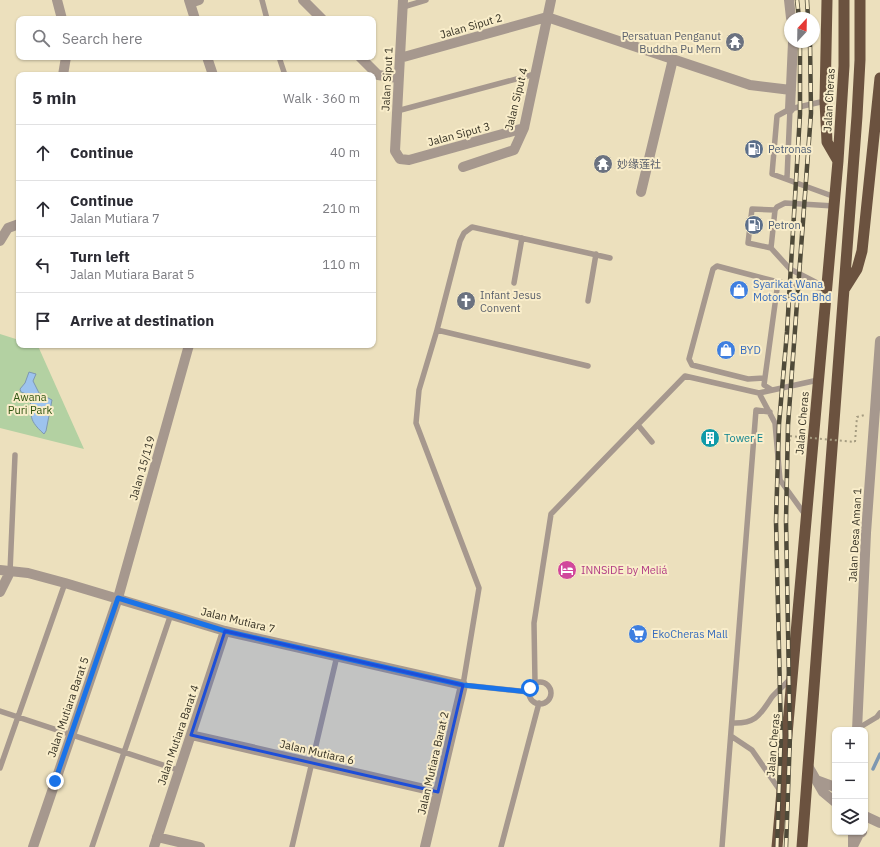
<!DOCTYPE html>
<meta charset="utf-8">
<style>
:root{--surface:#fff;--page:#f2f2f3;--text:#2b2b33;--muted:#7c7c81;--line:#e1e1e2}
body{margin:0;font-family:"IBM Plex Sans","Noto Sans SC",sans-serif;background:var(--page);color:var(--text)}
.controls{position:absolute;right:12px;bottom:12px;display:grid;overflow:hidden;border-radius:8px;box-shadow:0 1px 3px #0004}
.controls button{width:36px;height:36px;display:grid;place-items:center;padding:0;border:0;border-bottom:1px solid var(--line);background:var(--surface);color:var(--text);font:20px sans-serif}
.compass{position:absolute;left:784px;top:12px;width:36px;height:36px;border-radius:50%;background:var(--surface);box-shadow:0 1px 3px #0004;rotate:22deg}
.stop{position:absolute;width:12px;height:12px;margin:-9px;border:3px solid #1a73e8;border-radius:50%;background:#fff}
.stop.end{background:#1a73e8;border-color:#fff;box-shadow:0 1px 4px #0008}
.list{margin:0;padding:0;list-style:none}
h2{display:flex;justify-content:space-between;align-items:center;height:52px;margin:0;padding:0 16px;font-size:17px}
h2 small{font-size:13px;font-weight:400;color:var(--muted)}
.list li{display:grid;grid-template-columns:26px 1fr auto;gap:12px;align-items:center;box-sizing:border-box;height:56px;padding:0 16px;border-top:1px solid var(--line)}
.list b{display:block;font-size:15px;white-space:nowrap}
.list p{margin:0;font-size:13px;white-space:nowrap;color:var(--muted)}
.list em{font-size:13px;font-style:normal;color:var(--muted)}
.icon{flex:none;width:22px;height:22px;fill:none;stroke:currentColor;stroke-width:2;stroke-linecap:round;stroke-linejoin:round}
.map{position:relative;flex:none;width:880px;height:847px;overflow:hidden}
.search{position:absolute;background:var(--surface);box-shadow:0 1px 3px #0004;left:16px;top:16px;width:360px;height:44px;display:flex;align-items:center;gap:10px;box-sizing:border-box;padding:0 14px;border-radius:8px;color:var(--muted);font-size:15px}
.panel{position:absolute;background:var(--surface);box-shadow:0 1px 3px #0004;left:16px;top:72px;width:360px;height:276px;border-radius:8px}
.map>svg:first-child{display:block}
.green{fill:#b3d1a2}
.water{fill:#9dc3ee;stroke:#7e98b1}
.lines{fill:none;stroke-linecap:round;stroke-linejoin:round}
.stream{stroke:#7e98b1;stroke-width:3.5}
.path{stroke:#a59c81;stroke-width:2;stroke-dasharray:2 3;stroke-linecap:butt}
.service{stroke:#a6988e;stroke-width:5.5}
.minor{stroke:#a6988e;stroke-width:10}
.tertiary{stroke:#a6988e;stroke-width:10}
.trunk{stroke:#6b523f;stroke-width:11}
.rail-casing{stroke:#4f4a39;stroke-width:4.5}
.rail{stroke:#f9edca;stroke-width:3;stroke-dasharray:9;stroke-linecap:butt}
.path-bridge{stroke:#a59c81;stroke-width:2;stroke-dasharray:2 3;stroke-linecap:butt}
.route{stroke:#1a73e8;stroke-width:5}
.marked{fill:#1d4ed8;fill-opacity:0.2;stroke:#1d4ed8;stroke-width:3;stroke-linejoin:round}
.labels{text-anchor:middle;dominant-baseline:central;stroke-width:4;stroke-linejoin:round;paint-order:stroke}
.street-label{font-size:11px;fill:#363224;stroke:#f9edca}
.worship-label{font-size:11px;fill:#5b616d;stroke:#f9edca;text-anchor:start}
.service-label{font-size:11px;fill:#4e5e75;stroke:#f9edca;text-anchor:start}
.shop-label{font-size:11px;fill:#366cbe;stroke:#f9edca;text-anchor:start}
.park-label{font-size:11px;fill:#2f5411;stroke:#f9edca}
.culture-label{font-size:11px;fill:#0d838f;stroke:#f9edca;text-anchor:start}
.hotel-label{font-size:11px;fill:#b23c85;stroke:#f9edca;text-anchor:start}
</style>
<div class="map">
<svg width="880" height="847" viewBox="0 0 880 847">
<rect width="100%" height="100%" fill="#ece0bd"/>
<!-- green -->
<path class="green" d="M 0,334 L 19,340 L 19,345 L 38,346 L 84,449 L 0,428 Z"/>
<!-- water -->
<path class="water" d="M 29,372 L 36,374 L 33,381 L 39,393 L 52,400 L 46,431 L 44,434 C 25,417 34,415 29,395 L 21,392 L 20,389 L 25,383 Z"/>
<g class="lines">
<!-- stream -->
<path class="stream" d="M 873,769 L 880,754"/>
<!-- path -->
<path class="path" d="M 855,442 L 857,417 L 865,415
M 786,454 L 788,454 L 790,436"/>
<!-- service -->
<path class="service" d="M 262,0 L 267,19
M 403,7 L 426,0
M 279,57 L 285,75
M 825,101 L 790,109 L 777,116 L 772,174 L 835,197
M 397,111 L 535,74
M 787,178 L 790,109
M 775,210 L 752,209 L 748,243 L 771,248 L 790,269 L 823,286
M 771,248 L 775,210 L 777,207 L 785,203 L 834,206
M 514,283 L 522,238
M 588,301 L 596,254
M 437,330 L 460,241 L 464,233 L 472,227 L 610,258
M 764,378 L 748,379 L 692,365 L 689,359 L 713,269 L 717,266 L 778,282 L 827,289
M 772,390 L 764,385 L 778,282
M 759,393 L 775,423 L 780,480 L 806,516
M 638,425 L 652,442
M 10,572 L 15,455
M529 693a11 11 0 1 1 22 0a11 11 0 1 1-22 0Z
M 535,683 L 534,623 L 551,514 L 685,376 L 759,393 L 818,380
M 529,692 L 463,685 L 479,588 L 416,423 L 419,390 L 437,330 L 588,366
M 0,711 L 178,770
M 732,723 C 756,724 760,715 772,697 C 777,691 785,685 790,679
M 857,729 L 877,717 L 880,713
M 731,736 L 752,750 L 781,792
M 0,768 L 65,583
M 92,847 L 171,614
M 292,847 L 337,656
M 501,847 L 539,703
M 722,847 L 756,410 L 770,412"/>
<!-- minor -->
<path class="minor" d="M 57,0 L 62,19
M 189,0 L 195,19
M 303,0 L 322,19
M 403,0 L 395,151 L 400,159 L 409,160 L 524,128
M 789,0 L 791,18
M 190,3 L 199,0
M 207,57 L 213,75
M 360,57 L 378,75 L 398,78
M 400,58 L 547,17 L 750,85 L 791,90
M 63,75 L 66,57
M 790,109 L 793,42
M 463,167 L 514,150 L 524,128 L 551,0
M 641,192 L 673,59
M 0,241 L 8,228 L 19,224
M 0,570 L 28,573 L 65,583 L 225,631 L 463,685 L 425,847
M 0,592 L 10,572
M 191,735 L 438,792
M 808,766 L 823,792 L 835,802
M 816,780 L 835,787
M 865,816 L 880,823
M 157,837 L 200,847
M 853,846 L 859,834 L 862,832
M 33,847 L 118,598 L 189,345
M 154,847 L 225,631"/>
<!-- tertiary -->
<path class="tertiary" d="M 857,730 L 866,533 L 880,341
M 853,847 L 853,832"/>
<!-- trunk -->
<path class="trunk" d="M 827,0 L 825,101 L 827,142 L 838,161
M 845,288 L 857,269 L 862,251 L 880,78
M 777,847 L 838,161 L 844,66 L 844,0
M 802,847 L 857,116 L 860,60 L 860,0"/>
<defs>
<path id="rail" d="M 797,0 L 799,18
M 807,0 L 808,18
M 777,847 L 781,736 L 776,521 L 779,424 L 787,332 L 800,114 L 800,42
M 786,847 L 790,736 L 786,521 L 788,425 L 811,113 L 810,42"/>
</defs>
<!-- rail casing -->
<use href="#rail" class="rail-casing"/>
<!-- rail -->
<use href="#rail" class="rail"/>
<!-- path-bridge -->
<path class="path-bridge" d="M 790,436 L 855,442"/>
</g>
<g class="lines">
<!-- route -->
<path class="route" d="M 55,781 L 118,598 L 225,631 L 463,685 L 529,692 L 530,688"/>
</g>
<!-- marked area -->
<path class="marked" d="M 225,631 L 463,685 L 438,792 L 191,735 Z"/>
<!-- icons -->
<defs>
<symbol id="temple-disc" viewBox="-11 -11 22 22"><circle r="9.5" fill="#6b7280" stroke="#f9edca"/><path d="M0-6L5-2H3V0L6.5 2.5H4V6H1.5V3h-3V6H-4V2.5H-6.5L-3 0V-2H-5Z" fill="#fff"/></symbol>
<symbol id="fuel-disc" viewBox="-11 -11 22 22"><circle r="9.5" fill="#5c6f8a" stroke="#f9edca"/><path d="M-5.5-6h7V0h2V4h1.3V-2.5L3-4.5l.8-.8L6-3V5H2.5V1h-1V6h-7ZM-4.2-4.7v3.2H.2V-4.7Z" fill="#fff"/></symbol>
<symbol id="shop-disc" viewBox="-11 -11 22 22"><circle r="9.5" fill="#3f7fe0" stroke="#f9edca"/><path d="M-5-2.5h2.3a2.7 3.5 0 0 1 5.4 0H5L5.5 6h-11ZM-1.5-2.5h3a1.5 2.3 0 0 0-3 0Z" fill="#fff"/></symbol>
<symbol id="church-disc" viewBox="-11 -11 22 22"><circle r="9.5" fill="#6b7280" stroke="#f9edca"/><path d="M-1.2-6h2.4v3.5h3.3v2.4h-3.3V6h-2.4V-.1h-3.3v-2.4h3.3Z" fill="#fff"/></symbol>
<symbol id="building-disc" viewBox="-11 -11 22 22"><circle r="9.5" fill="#0f9aa8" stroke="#f9edca"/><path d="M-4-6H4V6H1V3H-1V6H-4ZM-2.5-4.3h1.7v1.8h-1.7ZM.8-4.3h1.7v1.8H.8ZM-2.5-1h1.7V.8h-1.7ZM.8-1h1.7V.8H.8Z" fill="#fff"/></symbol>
<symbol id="hotel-disc" viewBox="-11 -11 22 22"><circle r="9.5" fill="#d1479c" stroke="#f9edca"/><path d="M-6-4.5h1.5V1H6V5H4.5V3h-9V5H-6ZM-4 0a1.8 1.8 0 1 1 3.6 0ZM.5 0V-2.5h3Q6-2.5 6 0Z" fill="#fff"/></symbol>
<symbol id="supermarket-disc" viewBox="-11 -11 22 22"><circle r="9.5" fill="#3f7fe0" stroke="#f9edca"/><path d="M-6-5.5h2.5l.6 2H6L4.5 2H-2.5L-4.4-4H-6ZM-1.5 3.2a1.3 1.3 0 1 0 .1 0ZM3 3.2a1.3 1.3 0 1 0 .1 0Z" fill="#fff"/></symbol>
</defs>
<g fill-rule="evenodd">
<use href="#temple-disc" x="724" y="31" width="22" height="22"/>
<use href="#fuel-disc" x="743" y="138" width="22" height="22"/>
<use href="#temple-disc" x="592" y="153" width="22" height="22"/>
<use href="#fuel-disc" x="743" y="214" width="22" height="22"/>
<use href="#shop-disc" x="728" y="279" width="22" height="22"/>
<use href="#church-disc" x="455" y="290" width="22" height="22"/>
<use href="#shop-disc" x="715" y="339" width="22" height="22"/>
<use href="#building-disc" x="699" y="427" width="22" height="22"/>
<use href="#hotel-disc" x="556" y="559" width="22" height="22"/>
<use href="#supermarket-disc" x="627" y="623" width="22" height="22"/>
</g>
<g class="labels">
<!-- street labels -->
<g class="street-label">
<text transform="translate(471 26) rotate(-16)">Jalan Siput 2</text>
<text transform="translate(387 79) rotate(-87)">Jalan Siput 1</text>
<text transform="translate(516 99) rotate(-76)">Jalan Siput 4</text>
<text transform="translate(829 100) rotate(-87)">Jalan Cheras</text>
<text transform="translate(459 134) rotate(-15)">Jalan Siput 3</text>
<text transform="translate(802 423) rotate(-85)">Jalan Cheras</text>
<text transform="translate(142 468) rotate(-74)">Jalan 15/119</text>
<text transform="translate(855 535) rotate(-87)">Jalan Desa Aman 1</text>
<text transform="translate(238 620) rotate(14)">Jalan Mutiara 7</text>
<text transform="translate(68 707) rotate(-71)">Jalan Mutiara Barat 5</text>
<text transform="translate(178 735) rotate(-71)">Jalan Mutiara Barat 4</text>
<text transform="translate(773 745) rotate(-85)">Jalan Cheras</text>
<text transform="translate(317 752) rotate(13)">Jalan Mutiara 6</text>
<text transform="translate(433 763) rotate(-77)">Jalan Mutiara Barat 2</text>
</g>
<!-- worship labels -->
<g class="worship-label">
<text x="721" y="36" text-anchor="end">Persatuan Penganut<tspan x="721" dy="13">Buddha Pu Mern</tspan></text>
<text x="617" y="164">妙缘莲社</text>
<text x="480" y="295">Infant Jesus<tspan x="480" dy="13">Convent</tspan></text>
</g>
<!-- service labels -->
<g class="service-label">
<text x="768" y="149">Petronas</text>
<text x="768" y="225">Petron</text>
</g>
<!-- shop labels -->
<g class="shop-label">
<text x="753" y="284">Syarikat Wana<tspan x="753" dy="13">Motors Sdn Bhd</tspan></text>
<text x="740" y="350">BYD</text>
<text x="652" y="634">EkoCheras Mall</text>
</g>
<!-- park labels -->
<g class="park-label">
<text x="30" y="397">Awana<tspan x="30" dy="13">Puri Park</tspan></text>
</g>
<!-- culture labels -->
<g class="culture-label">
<text x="724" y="438">Tower E</text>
</g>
<!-- hotel labels -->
<g class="hotel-label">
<text x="581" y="570">INNSiDE by Meliá</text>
</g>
</g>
</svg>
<div class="controls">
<button>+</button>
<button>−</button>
<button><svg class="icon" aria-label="layers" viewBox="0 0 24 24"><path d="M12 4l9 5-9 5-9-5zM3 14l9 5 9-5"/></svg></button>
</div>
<svg class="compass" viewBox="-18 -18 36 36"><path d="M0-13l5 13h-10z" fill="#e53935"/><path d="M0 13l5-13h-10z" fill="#7c7c81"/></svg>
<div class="stop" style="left:530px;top:688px"></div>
<div class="stop end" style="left:55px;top:781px"></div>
<div class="search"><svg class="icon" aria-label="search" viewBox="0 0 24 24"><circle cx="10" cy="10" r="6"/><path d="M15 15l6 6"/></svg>Search here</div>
<section class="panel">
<h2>5 min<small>Walk · 360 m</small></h2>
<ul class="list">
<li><svg class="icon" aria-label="ahead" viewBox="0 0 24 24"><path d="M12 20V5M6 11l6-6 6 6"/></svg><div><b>Continue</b></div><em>40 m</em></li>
<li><svg class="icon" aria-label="ahead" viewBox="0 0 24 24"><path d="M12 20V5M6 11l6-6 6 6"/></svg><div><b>Continue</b><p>Jalan Mutiara 7</p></div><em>210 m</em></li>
<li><svg class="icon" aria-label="left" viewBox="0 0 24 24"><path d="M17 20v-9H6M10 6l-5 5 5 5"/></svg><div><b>Turn left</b><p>Jalan Mutiara Barat 5</p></div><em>110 m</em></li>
<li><svg class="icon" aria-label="arrive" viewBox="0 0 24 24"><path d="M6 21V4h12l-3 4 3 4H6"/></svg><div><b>Arrive at destination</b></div></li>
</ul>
</section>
</div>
